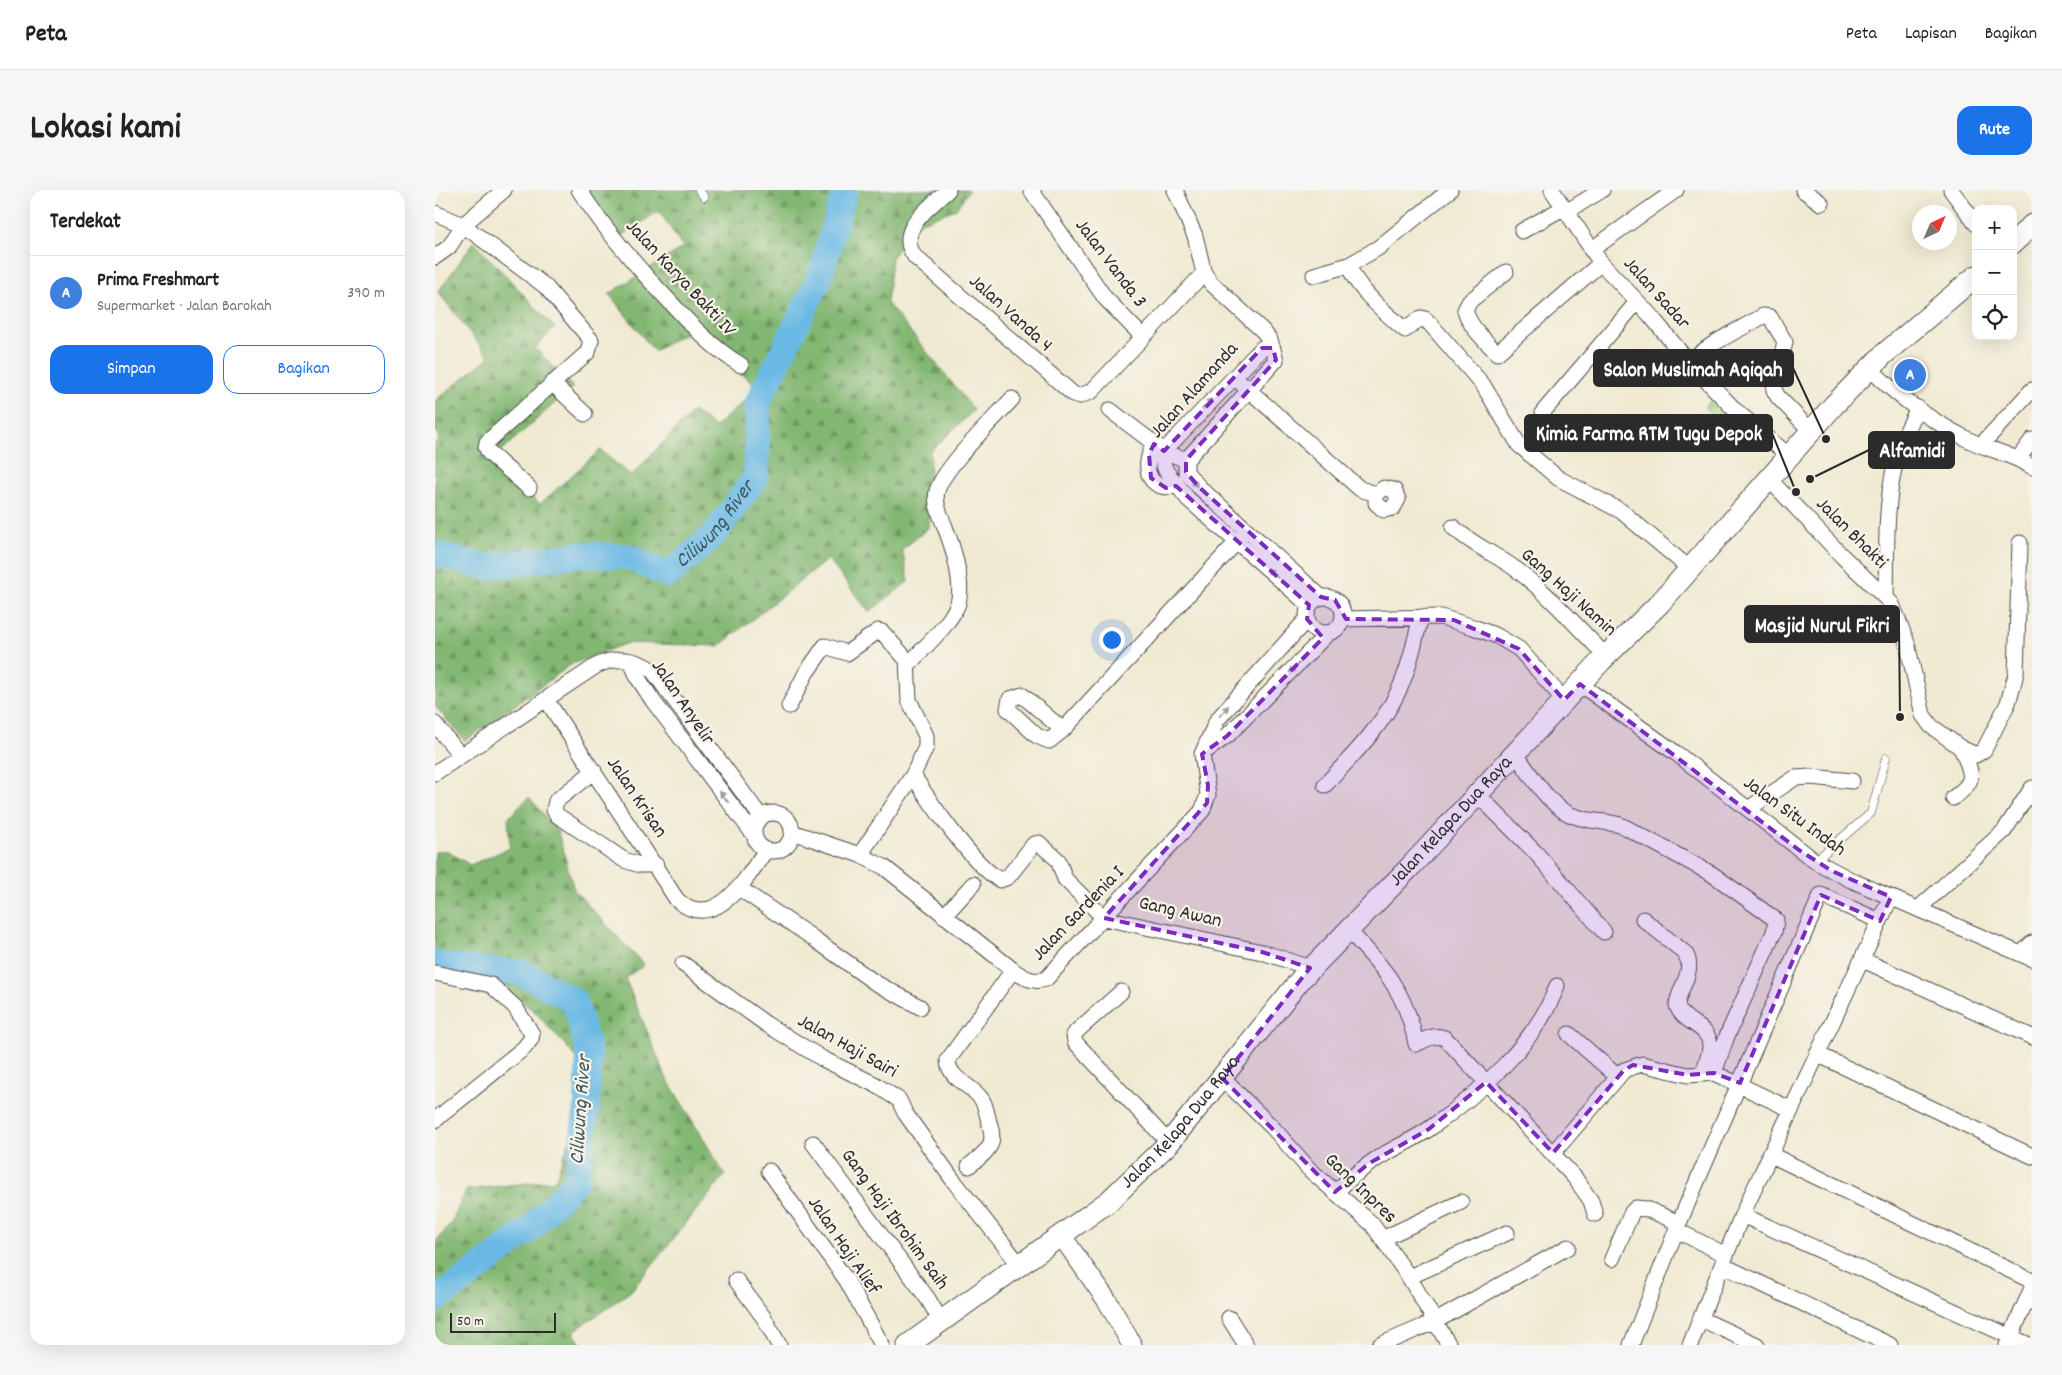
<!DOCTYPE html>
<html lang="id">
<meta charset="utf-8">
<style>
:root{--surface:#fff;--page:#f6f6f6;--text:#222;--muted:#767676;--line:#e0e0e0;--accent:#1a73e8}
body{margin:0;font-family:Dekko,sans-serif;background:var(--page);color:var(--text)}
.controls{position:absolute;right:15px;top:15px;display:grid;overflow:hidden;border-radius:10px;box-shadow:0 5px 20px #0002}
.controls button{width:45px;height:45px;display:grid;place-items:center;padding:0;border:0;border-bottom:1px solid var(--line);background:var(--surface);color:var(--text);font:25px sans-serif}
.compass{position:absolute;left:1477px;top:15px;width:45px;height:45px;border-radius:50%;background:var(--surface);box-shadow:0 5px 20px #0002;rotate:44deg}
.scale{position:absolute;left:15px;bottom:12px;width:106px;box-sizing:border-box;padding-left:5px;border:2px solid #2b2b2b;border-top:0;font-size:14px;line-height:18px;white-space:nowrap;color:#2b2b2b;-webkit-text-stroke:4px #f7f3e8;paint-order:stroke}
.you{position:absolute;left:676px;top:449px;width:18px;height:18px;margin:-12px;border:4px solid #fff;border-radius:50%;background:#1a73e8;box-shadow:0 0 0 8px #1a73e833}
.badge{display:grid;place-items:center;width:32px;height:32px;border-radius:50%;background:var(--accent);color:#fff;font-size:16px;font-weight:700}
.pin{position:absolute;translate:-50% -50%;border:2px solid #fff;box-shadow:0 1px 5px #0006}
.list{margin:0;padding:0;list-style:none}
h2{display:flex;justify-content:space-between;align-items:center;height:65px;margin:0;padding:0 20px;font-size:21px}
h2 small{font-size:16px;font-weight:400;color:var(--muted)}
.list li{display:grid;grid-template-columns:32px 1fr auto;gap:15px;align-items:center;box-sizing:border-box;height:75px;padding:0 20px;border-top:1px solid var(--line)}
.list b{display:block;font-size:19px;white-space:nowrap}
.list p{margin:0;font-size:16px;white-space:nowrap;color:var(--muted)}
.list em{font-size:16px;font-style:normal;color:var(--muted)}
.actions{display:flex;gap:10px;padding:15px 20px}
.actions a{flex:1;padding:11px 0;border:1px solid var(--accent);border-radius:15px;text-align:center;font-size:18px;color:var(--accent)}
.actions .main{background:var(--accent);color:#fff}
.icon{flex:none;width:28px;height:28px;fill:none;stroke:currentColor;stroke-width:2;stroke-linecap:round;stroke-linejoin:round}
.map{position:relative;flex:none;width:1597px;height:1155px;overflow:hidden;border-radius:15px}
header{display:flex;align-items:center;gap:30px;box-sizing:border-box;height:70px;padding:0 25px;background:var(--surface);border-bottom:1px solid var(--line)}
header strong{font-size:24px}
nav{display:flex;gap:28px;margin-inline-start:auto;font-size:18px}
.intro{display:flex;align-items:center;justify-content:space-between;box-sizing:border-box;height:120px;padding:0 30px}
h1{margin:0;font-size:35px}
.button{padding:12px 22px;border-radius:15px;background:var(--accent);color:#fff;font-size:18px;font-weight:700}
main{display:flex;gap:30px;padding:0 30px}
aside{flex:1;background:var(--surface);border-radius:15px;box-shadow:0 5px 20px #0002}
.map>svg:first-child{display:block}
.forest{fill:url(#forest-firs);stroke:#56714e}
.cemetery{fill:url(#cemetery-stones);stroke:#678058}
.lines{fill:none;stroke-linecap:round;stroke-linejoin:round}
.river{stroke:#6ab9e5;stroke-width:26}
.service-casing{stroke:#494844;stroke-width:9}
.minor-casing{stroke:#494844;stroke-width:17}
.tertiary-casing{stroke:#494844;stroke-width:21}
.secondary-casing{stroke:#494844;stroke-width:23}
.service{stroke:#fff;stroke-width:8}
.minor{stroke:#fff;stroke-width:15}
.tertiary{stroke:#fff;stroke-width:19}
.secondary{stroke:#fff;stroke-width:21}
.oneway{fill:#a0a0a0}
.marked{fill:#7b2cbf;fill-opacity:0.2;stroke:#7b2cbf;stroke-width:4;stroke-dasharray:10 6;stroke-linejoin:round}
.labels{text-anchor:middle;dominant-baseline:central;stroke-width:4.5;stroke-linejoin:round;paint-order:stroke}
.street-label{font-size:20px;fill:#2b2b2b;stroke:#f7f3e8}
.water-label{font-size:21px;font-style:italic;fill:#3e5663;stroke:#f7f3e8}
.leader{fill:none;stroke:#2b2b2b;stroke-width:2}
.callout-dot{fill:#2b2b2b;stroke:#f7f3e8;stroke-width:2}
.callout{fill:#2b2b2b;stroke:#2b2b2b;stroke-width:2}
.callout-label{font-size:21px;text-anchor:middle;font-weight:bold;fill:#fff}
</style>
<header>
<strong>Peta</strong>
<nav><a>Peta</a><a>Lapisan</a><a>Bagikan</a></nav>
</header>
<div class="intro"><h1>Lokasi kami</h1><a class="button">Rute</a></div>
<main>
<aside>
<h2>Terdekat<small></small></h2>
<ul class="list">
<li><span class="badge" style="background:#3f7fe0">A</span><div><b>Prima Freshmart</b><p>Supermarket · Jalan Barokah</p></div><em>390 m</em></li>
</ul>
<div class="actions"><a class="main">Simpan</a><a>Bagikan</a></div>
</aside>
<div class="map">
<svg width="1597" height="1155" viewBox="0 0 1597 1155">
<defs>
<pattern id="forest-firs" width="22" height="20" patternUnits="userSpaceOnUse" patternTransform="scale(1.25)"><rect width="22" height="20" fill="#82b772"/><path d="M5 1l3.5 6h-7zM16 11l3.5 6h-7z" fill="#6b955e"/></pattern>
<pattern id="cemetery-stones" width="16" height="16" patternUnits="userSpaceOnUse" patternTransform="scale(1.25)"><rect width="16" height="16" fill="#a3d685"/><path d="M2 7V4a2 2 0 0 1 4 0v3zM10 15v-3a2 2 0 0 1 4 0v3z" fill="#8cb873"/></pattern>
</defs>
<rect width="100%" height="100%" fill="#f7f3e8"/>
<filter id="ink" filterUnits="userSpaceOnUse"><feTurbulence type="fractalNoise" baseFrequency=".02" numOctaves="2"/><feDisplacementMap in="SourceGraphic" scale="10" xChannelSelector="R" yChannelSelector="G"/><feConvolveMatrix kernelMatrix="1 2 1 2 8 2 1 2 1" color-interpolation-filters="sRGB"/></filter>
<filter id="wash" filterUnits="userSpaceOnUse"><feTurbulence type="fractalNoise" baseFrequency=".0096" numOctaves="4" result="noise"/><feDisplacementMap in="SourceGraphic" scale="20" xChannelSelector="R" yChannelSelector="G"/><feGaussianBlur stdDeviation="1.12" result="paint"/><feColorMatrix in="noise" values="0 0 0 0 0 0 0 0 0 0 0 0 0 0 0 0 0 1.4 0 .05"/><feComposite in="paint" operator="in"/></filter>
<g filter="url(#wash)">
<rect width="100%" height="100%" fill="#f0ead3"/>
<!-- forest -->
<path class="forest" d="M 150,0 L 534,0 L 521,19 L 479,35 L 457,67 L 452,113 L 539,220 L 495,262 L 494,337 L 467,360 L 474,391 L 434,422 L 393,369 L 284,456 L 192,453 L 137,474 L 30,551 L 0,516 L 0,253 L 4,250 L 0,236 L 0,211 L 54,167 L 3,102 L 39,52 L 120,138 L 100,158 L 138,197 L 56,270 L 105,314 L 165,260 L 196,286 L 258,221 L 280,237 L 323,199 L 259,138 L 219,161 L 174,104 L 248,57 L 224,21 L 183,48 Z
M 94,607 L 123,642 L 139,700 L 209,775 L 190,788 L 231,887 L 290,985 L 196,1101 L 138,1142 L 147,1155 L 0,1155 L 0,1052 L 16,1034 L 31,1000 L 120,990 L 139,938 L 142,868 L 98,820 L 56,790 L 0,780 L 0,662 L 10,660 L 35,675 L 75,658 L 73,628 Z"/>
<!-- cemetery -->
<path class="cemetery" d="M 1281,205 L 1318,240 L 1305,251 L 1269,217 Z"/>
<g class="lines">
<!-- river -->
<g class="river">
<path id="s1" d="M 0,364 L 51,377 L 147,364 L 194,367 L 233,385 L 279,345 L 321,287 L 323,212 L 384,89 L 410,0"/>
<path d="M 0,773 L 16,777 L 88,783 L 139,811 L 154,861 L 152,915 L 142,990 L 97,1037 L 37,1084 L 0,1110"/>
</g>
</g>
</g>
<g filter="url(#ink)">
<g class="lines">
<defs>
<path id="service" d="M 264,0 L 269,7
M 1380,671 L 1436,623 L 1451,568"/>
<path id="minor" d="M 144,0 C 172,42 203,79 238,115 C 259,138 279,159 306,175
M 513,0 C 494,18 460,40 480,67 L 638,204 L 645,206 L 657,201 L 769,83
M 596,0 L 670,108 L 707,146
M 740,0 L 760,46 L 769,83 L 776,93 L 828,141 L 835,150 L 841,170 L 751,270 L 751,282 L 764,297 L 886,407
M 1117,0 L 1166,73 L 1215,125 L 1251,169 L 1300,220 L 1353,265
M 1368,0 L 1386,13
M 1516,0 L 1541,34
M 1131,22 L 1167,0
M 0,23 L 28,35 L 110,96 L 156,150 L 153,162 L 52,252 L 51,257 L 54,263 L 94,298
M 1087,41 L 1128,18
M 1156,60 L 1241,0
M 0,67 L 14,57 L 28,35 L 69,0
M 914,75 C 920,98 952,124 970,140 L 986,128 L 990,129 L 996,135 L 1048,195 L 1084,255 L 1123,288 L 1186,321 L 1255,379
M 1071,82 L 1035,111 L 1030,120 C 1035,138 1050,150 1062,163 L 1166,73
M 879,85 L 914,75 L 943,58 L 1015,0
M 838,158 L 827,158 L 729,261 L 728,273 L 731,281 L 753,309 L 874,415
M 1255,173 C 1276,151 1303,141 1328,126 L 1335,127 L 1350,152 L 1339,200 L 1343,207 L 1375,240
M 1435,178 C 1461,206 1496,230 1530,248 C 1552,260 1576,263 1597,277
M 117,193 L 150,224
M 807,194 L 925,299 L 941,304 L 949,298 L 959,300 L 963,309 L 958,318 L 949,320 L 941,313 L 941,304
M 675,220 L 729,261 L 751,270
M 1108,222 L 1202,112
M 719,254 C 707,275 711,302 741,296
M 1546,255 L 1597,200
M 1583,269 L 1597,250
M 1333,288 L 1407,366 L 1457,414 L 1472,453 L 1488,525 L 1496,536 L 1526,558 L 1541,565 L 1549,560 L 1573,513 L 1581,484 L 1585,353
M 1018,337 C 1037,355 1061,364 1082,380 C 1115,405 1142,437 1171,466
M 1451,406 C 1452,364 1450,320 1459,279 C 1463,258 1473,238 1483,218
M872 425a18 18 0 1 1 36 0a18 18 0 1 1-36 0Z
M 908,429 L 1006,427 L 1038,437 L 1062,446 L 1084,459 L 1129,510
M 196,471 L 203,488 L 218,511 L 319,645
M 473,475 C 489,457 512,438 522,416 C 530,396 518,357 510,337 C 506,326 499,313 502,301 C 508,278 559,229 577,209
M 1145,494 L 1242,564 L 1380,671 L 1416,690 L 1597,769
M 587,505 L 628,540 L 614,551 L 602,546 L 573,519 L 575,509 Z
M 111,509 L 242,710 C 281,743 312,687 331,660
M 354,516 L 371,483 L 390,456 L 412,463 L 443,441 L 447,442 L 472,470 L 474,510 L 491,546 L 491,557 L 478,585 L 425,665
M 0,534 L 25,565
M 628,540 L 809,344
M 768,563 L 792,546 L 893,443
M 1080,563 C 1096,584 1115,620 1142,627 C 1157,632 1173,631 1188,636 L 1277,684 L 1341,730 L 1339,742 L 1292,846 L 1279,883
M 159,581 L 121,611 L 119,620 L 122,625 L 189,670 L 205,675 L 221,675
M 0,583 L 161,476 C 180,466 201,468 218,481 L 326,627
M 478,585 C 494,611 539,676 565,690 L 573,687 L 599,654 L 604,653 L 623,670 L 630,689 L 669,728 L 827,762 L 876,778
M 890,595 C 916,567 945,539 962,504 C 974,480 979,453 986,427
M 1042,604 L 1101,663 L 1169,742
M 1518,608 C 1543,590 1537,584 1526,558
M 1313,619 L 1360,588 L 1376,587 L 1417,591
M319 642a19 19 0 1 1 38 0a19 19 0 1 1-38 0Z
M 357,642 L 425,665 L 449,677 L 578,780 C 589,788 598,793 611,789 L 767,621 L 773,605 L 767,564 L 782,530 L 872,429
M 304,698 L 378,748 L 439,792 L 485,817
M 1484,718 L 1569,641 L 1597,598
M 509,726 L 538,694
M 1208,729 L 1250,763 C 1261,781 1244,797 1242,815 C 1247,834 1276,835 1275,857 C 1275,865 1270,875 1268,884
M 912,739 C 947,775 972,803 981,854 C 991,849 1001,843 1011,849 L 1140,988 L 1156,1011 L 1160,1024
M 1586,764 L 1597,753
M 1428,770 L 1597,847
M 248,774 L 331,834 L 388,869 L 441,895 L 464,910 L 470,923 L 518,990 L 584,1074
M 0,783 L 56,795 L 80,817 L 97,844 L 96,849 L 89,858 L 0,930
M 686,802 L 642,841 L 639,845 L 640,852 L 734,953
M 1134,844 L 1183,887
M 1382,864 L 1597,966
M 787,888 L 838,938 L 875,980 L 937,1034 L 974,1087 L 1014,1155
M 378,953 L 493,1109 L 507,1133
M 1118,963 L 1189,880 L 1207,874 L 1253,885 L 1279,883 L 1355,919
M 1334,964 L 1597,1091
M 534,976 C 553,960 562,956 554,932 C 552,925 551,916 547,910 C 537,894 514,891 513,870 L 578,780
M 334,981 L 412,1091 L 447,1155
M 900,1002 C 915,989 930,975 948,965 C 963,956 980,949 994,939 C 1043,905 1102,852 1122,796
M 1307,1025 L 1594,1155
M 1241,1040 L 1291,1065
M 949,1048 L 1026,1012
M 1177,1069 L 1197,1022 L 1201,1018 L 1212,1019 L 1244,1033
M 1287,1075 L 1455,1155
M 974,1087 L 1072,1043
M 301,1090 L 329,1128 L 344,1155
M 794,1128 L 811,1155
M 1266,1129 L 1322,1155
M 945,1155 L 999,1132 L 1133,1057
M 1196,1155 L 1244,1033 L 1386,705 L 1445,731
M 1255,1155 L 1307,1025 L 1456,707
M 1572,1155 L 1597,1098"/>
<path id="tertiary" d="M 626,1045 L 673,1112 L 697,1155"/>
<g id="secondary">
<path d="M 1578,53 L 1597,35"/>
<path id="s2" d="M 473,1155 L 674,1011 L 734,953 L 866,789 L 976,676 L 1166,471 L 1225,413 L 1399,215 L 1448,165 L 1541,86"/>
</g>
</defs>
<!-- service casing -->
<use href="#service" class="service-casing"/>
<!-- minor casing -->
<use href="#minor" class="minor-casing"/>
<!-- tertiary casing -->
<use href="#tertiary" class="tertiary-casing"/>
<!-- secondary casing -->
<use href="#secondary" class="secondary-casing"/>
<!-- service -->
<use href="#service" class="service"/>
<!-- minor -->
<use href="#minor" class="minor"/>
<!-- tertiary -->
<use href="#tertiary" class="tertiary"/>
<!-- secondary -->
<use href="#secondary" class="secondary"/>
</g>
<!-- one-way arrows -->
<defs><path id="oneway-solid" d="M-6-.8H1V-3.2L6.5 0L1 3.2V.8H-6Z" transform="scale(1.25)"/></defs>
<g class="oneway">
<use href="#oneway-solid" transform="translate(772 214) rotate(-47)"/>
<use href="#oneway-solid" transform="translate(758 291) rotate(50)"/>
<use href="#oneway-solid" transform="translate(837 383) rotate(-139)"/>
<use href="#oneway-solid" transform="translate(859 478) rotate(134)"/>
<use href="#oneway-solid" transform="translate(789 521) rotate(-49)"/>
<use href="#oneway-solid" transform="translate(289 607) rotate(-128)"/>
</g>
</g>
<!-- marked area -->
<path class="marked" d="M 827,158 L 838,158 L 841,170 L 751,270 L 751,282 L 764,297 L 886,407 L 900,410 L 911,429 L 1019,430 L 1084,459 L 1129,510 L 1145,494 L 1364,660 L 1397,681 L 1456,707 L 1445,731 L 1386,705 L 1305,893 L 1279,883 L 1253,885 L 1198,875 L 1189,880 L 1118,963 L 1051,892 L 994,939 L 933,974 L 900,1002 L 787,888 L 875,778 L 827,762 L 669,728 L 772,613 L 773,595 L 767,564 L 792,546 L 888,448 L 872,429 L 874,415 L 741,296 L 731,298 L 716,288 L 714,264 L 719,254 L 729,261 Z"/>
<g class="labels">
<!-- street labels -->
<g class="street-label">
<text transform="translate(675 74) rotate(53)">Jalan Vanda 3</text>
<text transform="translate(245 89) rotate(47)">Jalan Karya Bakti IV</text>
<text transform="translate(1221 104) rotate(48)">Jalan Sadar</text>
<text transform="translate(575 124) rotate(42)">Jalan Vanda 4</text>
<text transform="translate(760 201) rotate(-48)">Jalan Alamanda</text>
<text transform="translate(1416 344) rotate(45)">Jalan Bhakti</text>
<text transform="translate(1133 403) rotate(42)">Gang Haji Namin</text>
<text transform="translate(247 513) rotate(56)">Jalan Anyelir</text>
<text transform="translate(201 608) rotate(56)">Jalan Krisan</text>
<text transform="translate(1359 627) rotate(36)">Jalan Situ Indah</text>
<text stroke="none"><textPath href="#s2" startOffset="759">Jalan Kelapa Dua Raya</textPath></text>
<text transform="translate(745 723) rotate(13)">Gang Awan</text>
<text transform="translate(644 724) rotate(-46)">Jalan Gardenia I</text>
<text transform="translate(412 857) rotate(29)">Jalan Haji Sairi</text>
<text stroke="none"><textPath href="#s2" startOffset="354">Jalan Kelapa Dua Raya</textPath></text>
<text transform="translate(925 999) rotate(44)">Gang Inpres</text>
<text transform="translate(459 1030) rotate(54)">Gang Haji Ibrohim Saih</text>
<text transform="translate(408 1056) rotate(56)">Jalan Haji Alief</text>
</g>
<!-- water labels -->
<g class="water-label">
<text stroke="none"><textPath href="#s1" startOffset="309">Ciliwung River</textPath></text>
<text transform="translate(147 920) rotate(-86)">Ciliwung River</text>
</g>
</g>
<!-- callouts -->
<path class="leader" d="M1391 249L1358 178M1361 302L1337 243M1375 289L1434 260M1465 527L1464 434"/>
<g class="callout-dot">
<circle cx="1391" cy="249" r="5"/>
<circle cx="1361" cy="302" r="5"/>
<circle cx="1375" cy="289" r="5"/>
<circle cx="1465" cy="527" r="5"/>
</g>
<g class="callout">
<rect x="1159" y="160" width="199" height="36" rx="5"/>
<rect x="1090" y="225" width="247" height="36" rx="5"/>
<rect x="1434" y="242" width="85" height="36" rx="5"/>
<rect x="1310" y="416" width="154" height="36" rx="5"/>
</g>
<g class="callout-label">
<text x="1258" y="186">Salon Muslimah Aqiqah</text>
<text x="1214" y="250">Kimia Farma RTM Tugu Depok</text>
<text x="1477" y="267">Alfamidi</text>
<text x="1387" y="442">Masjid Nurul Fikri</text>
</g>
</svg>
<div class="controls">
<button>+</button>
<button>−</button>
<button><svg class="icon" aria-label="locate" viewBox="0 0 24 24"><circle cx="12" cy="12" r="6"/><path d="M12 2v4M12 18v4M2 12h4M18 12h4"/></svg></button>
</div>
<svg class="compass" viewBox="-18 -18 36 36"><path d="M0-13l5 13h-10z" fill="#e53935"/><path d="M0 13l5-13h-10z" fill="#767676"/></svg>
<div class="scale">50 m</div>
<div class="you"></div>
<div class="pin badge" style="left:1475px;top:185px;background:#3f7fe0">A</div>
</div>
</main>
